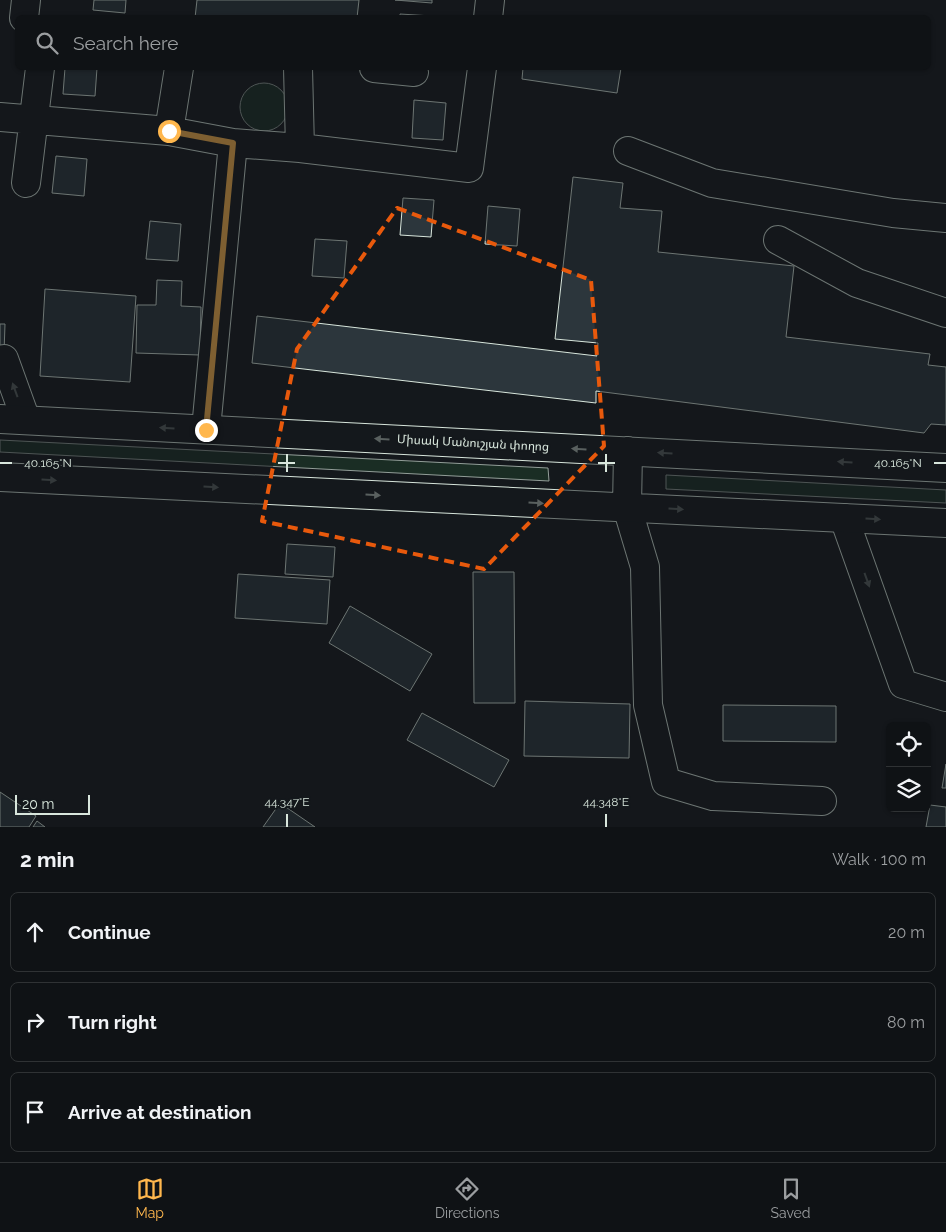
<!DOCTYPE html>
<meta charset="utf-8">
<style>
:root{--surface:#0f1215;--page:#181b1e;--text:#f1f3f6;--muted:#9b9ea0;--line:#2f3234;--accent:#ffb74d}
body{margin:0;font-family:Raleway,"Noto Sans Armenian",sans-serif;background:var(--page);color:var(--text)}
.controls{position:absolute;right:15px;bottom:15px;display:grid;overflow:hidden;border-radius:8px;box-shadow:0 1px 4px #0004}
.controls button{width:45px;height:45px;display:grid;place-items:center;padding:0;border:0;border-bottom:1px solid var(--line);background:var(--surface);color:var(--text);font:25px sans-serif}
.scale{position:absolute;left:15px;bottom:12px;width:75px;box-sizing:border-box;padding-left:5px;border:2px solid #d8e6dc;border-top:0;font-size:14px;line-height:18px;white-space:nowrap;color:#d8e6dc;-webkit-text-stroke:4px #14181c;paint-order:stroke}
.stop{position:absolute;width:15px;height:15px;margin:-11px;border:4px solid #ffb74d;border-radius:50%;background:#fff}
.stop.end{background:#ffb74d;border-color:#fff;box-shadow:0 1px 5px #0008}
.list{margin:0;padding:0;list-style:none}
h2{display:flex;justify-content:space-between;align-items:center;height:65px;margin:0;padding:0 20px;font-size:21px}
h2 small{font-size:16px;font-weight:400;color:var(--muted)}
.list li{display:grid;grid-template-columns:32px 1fr auto;gap:15px;align-items:center;box-sizing:border-box;height:80px;margin:0 10px 10px;padding:0 10px;border:1px solid var(--line);border-radius:8px}
.list b{display:block;font-size:19px;white-space:nowrap}
.list em{font-size:16px;font-style:normal;color:var(--muted)}
.icon{flex:none;width:28px;height:28px;fill:none;stroke:currentColor;stroke-width:2;stroke-linecap:round;stroke-linejoin:round}
.map{position:relative;flex:none;width:946px;height:827px;overflow:hidden}
.search{position:absolute;background:var(--surface);box-shadow:0 1px 4px #0004;left:15px;right:15px;top:15px;height:55px;display:flex;align-items:center;gap:12px;box-sizing:border-box;padding:0 18px;border-radius:8px;color:var(--muted);font-size:19px}
.sheet{height:335px;background:var(--surface)}
nav{display:flex;justify-content:space-around;align-items:center;box-sizing:border-box;height:70px;border-top:1px solid var(--line);background:var(--surface);font-size:14px;color:var(--muted)}
nav a{display:grid;justify-items:center;gap:2px}
nav .on{color:var(--accent)}
.map>svg:first-child{display:block}
.green{fill:#1a2d24;stroke:#939e99}
.building{fill:#2c363c;stroke:#d8e6dc}
.lines{fill:none;stroke-linecap:round;stroke-linejoin:round}
.minor-casing{stroke:#d8e6dc;stroke-width:30}
.highway-casing{stroke:#d8e6dc;stroke-width:30}
.minor{stroke:#14181c;stroke-width:28}
.highway{stroke:#14181c;stroke-width:28}
.oneway{fill:#59605f}
.route{stroke:#ffb74d;stroke-width:6}
.marked{fill:none;stroke:#e8590c;stroke-width:4;stroke-dasharray:10 6;stroke-linejoin:round}
.ticks{fill:none;stroke:#d8e6dc;stroke-width:2}
.labels{text-anchor:middle;dominant-baseline:central;stroke-width:4;stroke-linejoin:round;paint-order:stroke}
.street-label{font-size:12px;fill:#d8e6dc;stroke:#14181c}
.ticks-label{font-size:12px;text-anchor:middle;fill:#d8e6dc;stroke:#14181c;stroke-width:4;stroke-linejoin:round;paint-order:stroke}
</style>
<div class="map">
<svg width="946" height="827" viewBox="0 0 946 827">
<rect width="100%" height="100%" fill="#14181c"/>
<!-- green -->
<path class="green" d="M240 107a24 24 0 1 1 48 0a24 24 0 1 1-48 0Z
M 0,440 L 548,468 L 549,481 L 0,452 Z
M 666,475 L 946,490 L 946,503 L 666,489 Z"/>
<!-- building -->
<path class="building" d="M 94,0 L 126,0 L 125,13 L 93,10 Z
M 197,0 L 359,0 L 357,18 L 195,18 Z
M 395,0 L 432,0 L 432,3 Z
M 400,14 L 432,16 L 432,18 L 400,18 Z
M 65,68 L 97,68 L 95,96 L 63,94 Z
M 523,68 L 621,68 L 617,93 L 522,79 Z
M 414,100 L 446,103 L 443,140 L 412,138 Z
M 56,156 L 87,159 L 84,196 L 52,193 Z
M 573,177 L 623,183 L 620,208 L 662,211 L 658,252 L 794,266 L 786,337 L 930,354 L 928,365 L 946,367 L 946,425 L 931,424 L 924,433 L 596,391 L 596,403 L 252,363 L 257,316 L 597,356 L 598,343 L 555,339 Z
M 403,198 L 434,200 L 431,237 L 400,235 Z
M 488,206 L 520,209 L 517,246 L 485,244 Z
M 150,221 L 181,224 L 178,261 L 146,259 Z
M 315,239 L 347,241 L 344,278 L 312,276 Z
M 157,280 L 182,281 L 181,306 L 201,307 L 200,355 L 136,353 L 137,305 L 156,305 Z
M 45,289 L 136,296 L 130,382 L 40,376 Z
M 0,324 L 5,324 L 3,383 L 0,383 Z
M 287,544 L 335,547 L 333,577 L 285,574 Z
M 473,572 L 514,572 L 515,703 L 474,703 Z
M 238,574 L 330,580 L 327,624 L 235,618 Z
M 350,606 L 432,654 L 410,691 L 329,643 Z
M 525,701 L 630,704 L 629,758 L 524,756 Z
M 723,705 L 836,706 L 836,742 L 723,741 Z
M 422,713 L 509,760 L 494,787 L 407,740 Z
M 946,764 L 946,788 L 942,788 Z
M 0,792 L 36,816 L 29,827 L 0,827 Z
M 280,803 L 315,827 L 263,827 Z
M 930,805 L 946,807 L 946,827 L 926,827 Z
M 37,821 L 45,827 L 33,827 Z"/>
<g class="lines">
<defs>
<path id="minor" d="M 24,18 L 26,0
M 488,18 L 490,0
M 298,68 L 300,148
M 374,68 L 414,72
M 0,117 L 169,131 L 233,143 L 300,148 L 469,168 L 482,68
M 169,131 L 179,68
M 628,151 L 712,183 L 893,213 L 946,218
M 26,183 L 40,68
M 778,240 L 857,283 L 946,313
M 4,359 L 26,420
M 206,429 L 233,143
M 627,507 L 645,567 L 648,705 L 666,782 L 713,796 L 822,801
M 844,518 L 903,684 L 946,697"/>
<path id="highway" d="M 0,419 L 946,468
M 0,477 L 946,523
M 627,507 L 628,451"/>
</defs>
<!-- minor casing -->
<use href="#minor" class="minor-casing"/>
<!-- highway casing -->
<use href="#highway" class="highway-casing"/>
<!-- minor -->
<use href="#minor" class="minor"/>
<!-- highway -->
<use href="#highway" class="highway"/>
</g>
<!-- one-way arrows -->
<defs><path id="oneway-solid" d="M-6-.8H1V-3.2L6.5 0L1 3.2V.8H-6Z" transform="scale(1.25)"/></defs>
<g class="oneway">
<use href="#oneway-solid" transform="translate(15 390) rotate(-110)"/>
<use href="#oneway-solid" transform="translate(167 428) rotate(-177)"/>
<use href="#oneway-solid" transform="translate(382 439) rotate(-177)"/>
<use href="#oneway-solid" transform="translate(579 449) rotate(-177)"/>
<use href="#oneway-solid" transform="translate(665 453) rotate(-177)"/>
<use href="#oneway-solid" transform="translate(845 462) rotate(-177)"/>
<use href="#oneway-solid" transform="translate(49 480) rotate(3)"/>
<use href="#oneway-solid" transform="translate(211 487) rotate(3)"/>
<use href="#oneway-solid" transform="translate(373 495) rotate(3)"/>
<use href="#oneway-solid" transform="translate(536 503) rotate(3)"/>
<use href="#oneway-solid" transform="translate(676 509) rotate(3)"/>
<use href="#oneway-solid" transform="translate(873 519) rotate(3)"/>
<use href="#oneway-solid" transform="translate(867 580) rotate(70)"/>
</g>
<g class="lines">
<!-- route -->
<path class="route" d="M 169,131 L 233,143 L 206,430"/>
</g>
<!-- marked area -->
<path d="M0 0H946V827H0ZM 397,208 L 591,280 L 604,446 L 484,569 L 262,521 L 297,349 Z" fill="#14181c" fill-opacity=".55" fill-rule="evenodd"/>
<path class="marked" d="M 397,208 L 591,280 L 604,446 L 484,569 L 262,521 L 297,349 Z"/>
<!-- ticks -->
<path class="ticks" d="M 287,454 L 287,472M 606,454 L 606,472M 0,463 L 12,463M 278,463 L 295,463M 598,463 L 615,463M 934,463 L 946,463M 287,814 L 287,827M 606,814 L 606,827"/>
<g class="labels">
<!-- street labels -->
<g class="street-label">
<text transform="translate(473 443) rotate(3)">Միսակ Մանուշյան փողոց</text>
</g>
</g>
<g class="ticks-label">
<text x="48" y="467">40.165°N</text>
<text x="898" y="467">40.165°N</text>
<text x="287" y="806">44.347°E</text>
<text x="606" y="806">44.348°E</text>
</g>
</svg>
<div class="controls">
<button><svg class="icon" aria-label="locate" viewBox="0 0 24 24"><circle cx="12" cy="12" r="6"/><path d="M12 2v4M12 18v4M2 12h4M18 12h4"/></svg></button>
<button><svg class="icon" aria-label="layers" viewBox="0 0 24 24"><path d="M12 4l9 5-9 5-9-5zM3 14l9 5 9-5"/></svg></button>
</div>
<div class="scale">20 m</div>
<div class="stop" style="left:169px;top:131px"></div>
<div class="stop end" style="left:206px;top:430px"></div>
<div class="search"><svg class="icon" aria-label="search" viewBox="0 0 24 24"><circle cx="10" cy="10" r="6"/><path d="M15 15l6 6"/></svg>Search here</div>
</div>
<section class="sheet">
<h2>2 min<small>Walk · 100 m</small></h2>
<ul class="list">
<li><svg class="icon" aria-label="ahead" viewBox="0 0 24 24"><path d="M12 20V5M6 11l6-6 6 6"/></svg><div><b>Continue</b></div><em>20 m</em></li>
<li><svg class="icon" aria-label="right" viewBox="0 0 24 24"><path d="M7 20v-9h11M14 6l5 5-5 5"/></svg><div><b>Turn right</b></div><em>80 m</em></li>
<li><svg class="icon" aria-label="arrive" viewBox="0 0 24 24"><path d="M6 21V4h12l-3 4 3 4H6"/></svg><div><b>Arrive at destination</b></div></li>
</ul>
</section>
<nav>
<a class="on"><svg class="icon" aria-label="map" viewBox="0 0 24 24"><path d="M3 6l6-2 6 2 6-2v14l-6 2-6-2-6 2zM9 4v14M15 6v14"/></svg>Map</a>
<a><svg class="icon" aria-label="directions" viewBox="0 0 24 24"><path d="M12 3l9 9-9 9-9-9zM9 14v-3h6M13 9l2 2-2 2"/></svg>Directions</a>
<a><svg class="icon" aria-label="saved" viewBox="0 0 24 24"><path d="M7 4h10v16l-5-4-5 4z"/></svg>Saved</a>
</nav>
